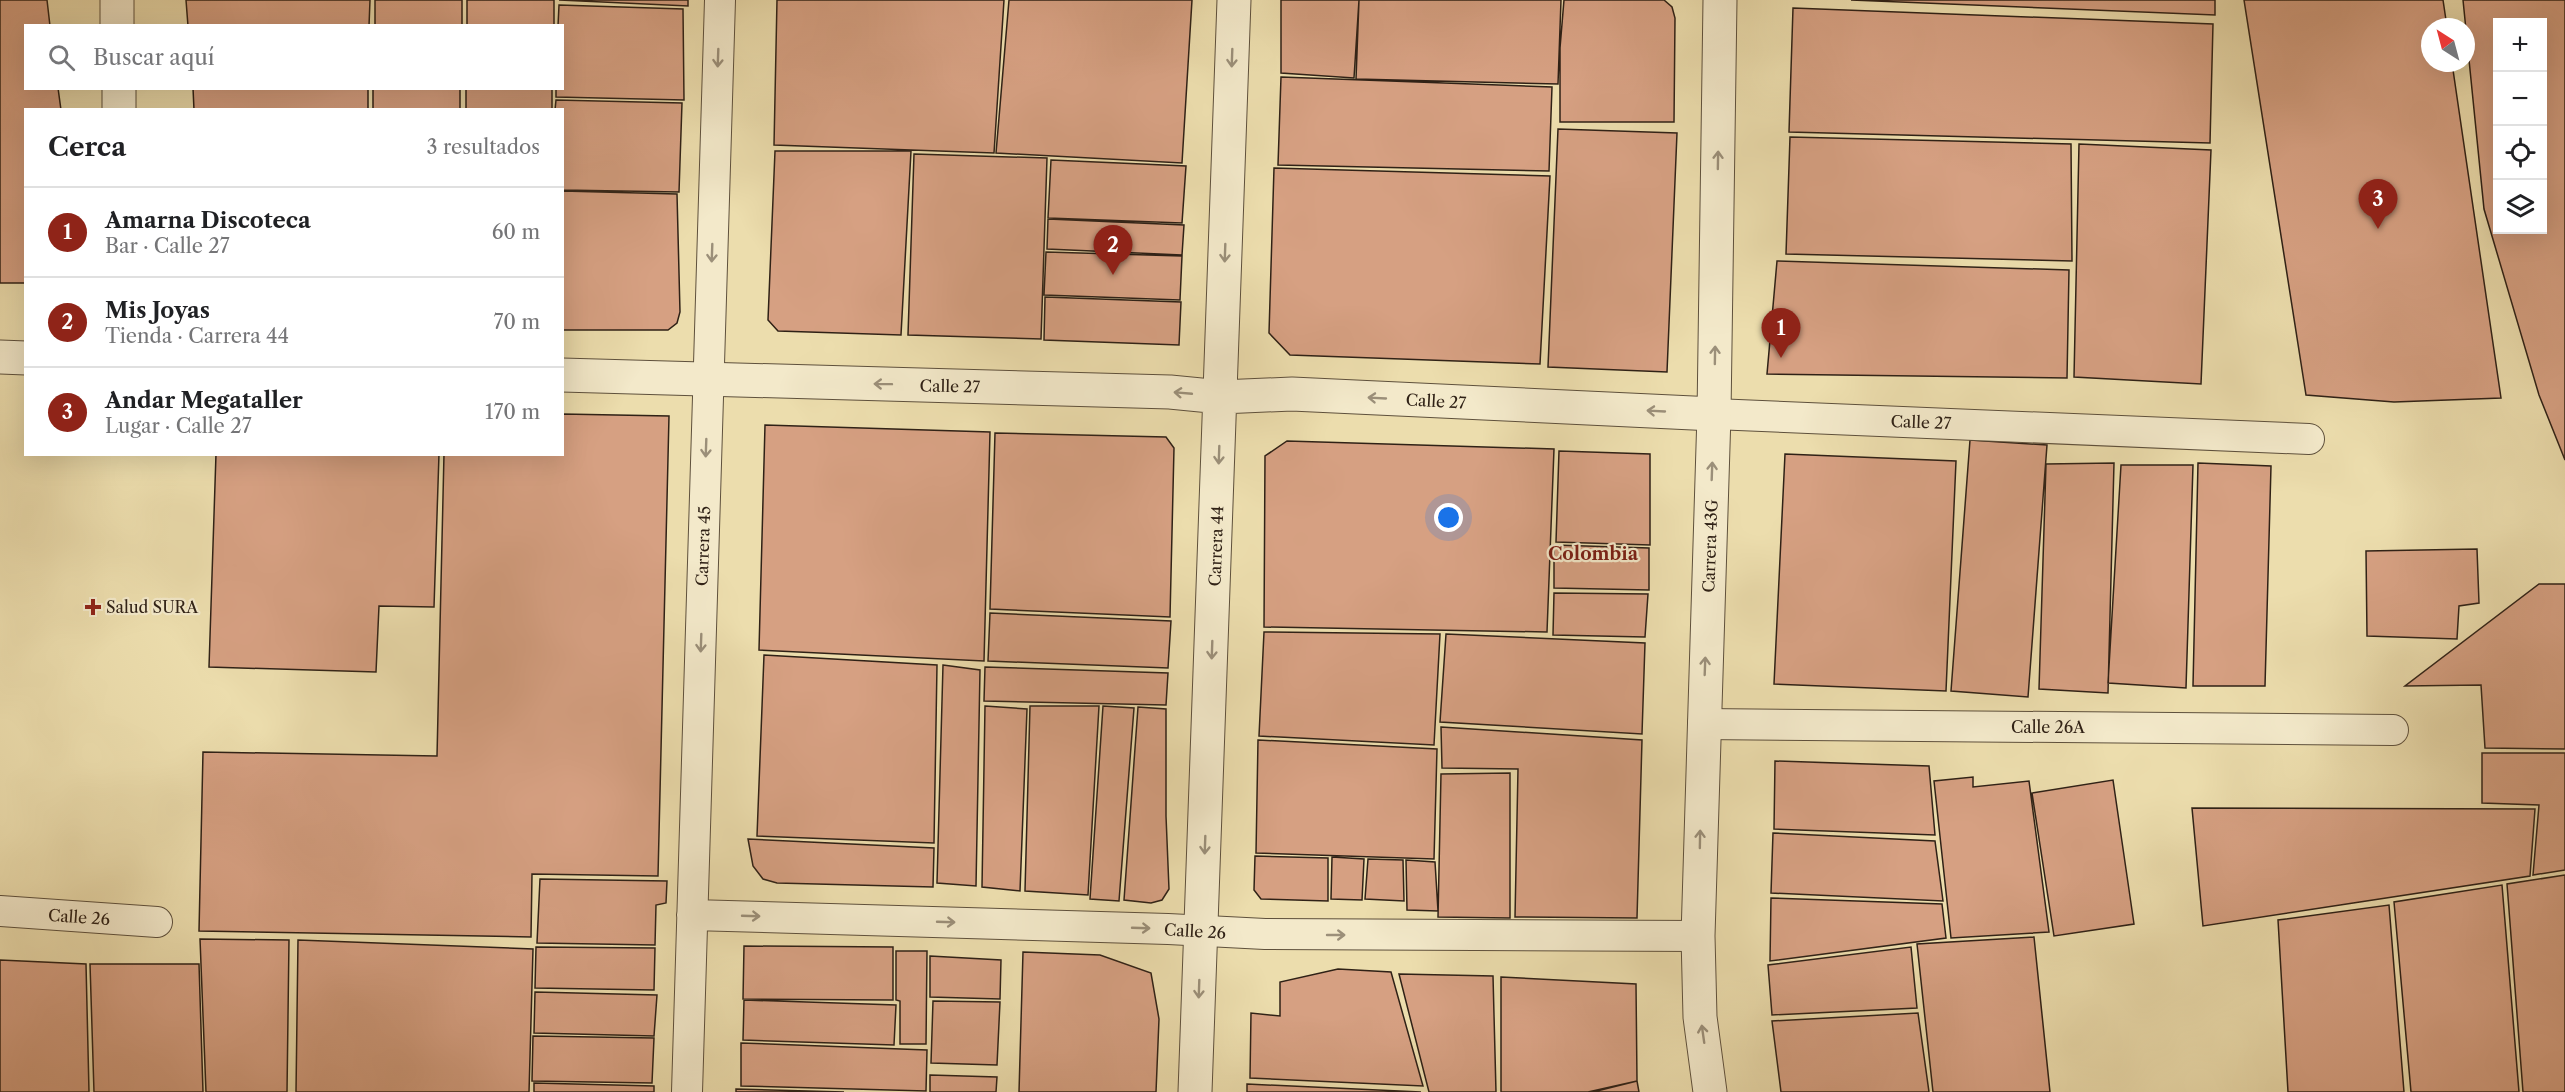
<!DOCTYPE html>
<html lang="es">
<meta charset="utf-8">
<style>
:root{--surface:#fff;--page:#f6f6f6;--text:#202124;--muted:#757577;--line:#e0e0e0;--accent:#8f2418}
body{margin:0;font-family:"Libre Caslon Text",serif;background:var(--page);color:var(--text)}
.controls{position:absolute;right:18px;top:18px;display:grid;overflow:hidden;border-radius:0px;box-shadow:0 6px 24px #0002}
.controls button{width:54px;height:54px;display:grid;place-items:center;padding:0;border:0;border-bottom:2px solid var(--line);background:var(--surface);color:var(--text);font:30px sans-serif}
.compass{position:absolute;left:2421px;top:18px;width:54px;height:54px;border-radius:50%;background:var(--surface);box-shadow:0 6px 24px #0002;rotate:324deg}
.you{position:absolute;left:1449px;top:518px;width:21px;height:21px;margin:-15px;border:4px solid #fff;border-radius:50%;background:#1a73e8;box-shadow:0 0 0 9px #1a73e833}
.badge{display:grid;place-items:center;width:39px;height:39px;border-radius:50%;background:var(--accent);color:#fff;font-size:20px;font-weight:700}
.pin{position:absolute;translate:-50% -50px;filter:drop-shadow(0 2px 3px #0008)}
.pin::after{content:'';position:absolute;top:32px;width:21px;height:18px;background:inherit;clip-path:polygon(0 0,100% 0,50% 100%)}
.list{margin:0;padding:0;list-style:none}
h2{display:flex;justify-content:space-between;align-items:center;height:78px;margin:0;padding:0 24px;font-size:26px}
h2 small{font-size:20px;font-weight:400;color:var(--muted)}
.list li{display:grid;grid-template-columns:39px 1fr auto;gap:18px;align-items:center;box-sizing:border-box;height:90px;padding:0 24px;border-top:2px solid var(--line)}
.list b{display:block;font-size:22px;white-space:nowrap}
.list p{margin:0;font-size:20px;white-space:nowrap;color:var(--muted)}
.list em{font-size:20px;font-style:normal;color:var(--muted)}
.icon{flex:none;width:33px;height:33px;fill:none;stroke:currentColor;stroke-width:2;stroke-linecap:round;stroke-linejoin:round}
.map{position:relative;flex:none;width:2565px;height:1092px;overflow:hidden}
.search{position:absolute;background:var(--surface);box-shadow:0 6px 24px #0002;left:24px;top:24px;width:540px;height:66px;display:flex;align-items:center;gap:15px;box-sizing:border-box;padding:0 21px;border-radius:0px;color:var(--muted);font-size:22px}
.panel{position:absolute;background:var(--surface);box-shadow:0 6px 24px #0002;left:24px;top:108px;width:540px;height:348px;border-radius:0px}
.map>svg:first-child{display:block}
.building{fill:#d6a082;stroke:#2f2116;stroke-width:1.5;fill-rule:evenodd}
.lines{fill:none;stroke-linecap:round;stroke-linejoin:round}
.minor-casing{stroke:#5e503c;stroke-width:32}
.tertiary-casing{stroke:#5e503c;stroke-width:35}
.minor{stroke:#f3e9ca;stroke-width:30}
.tertiary{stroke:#f3e9ca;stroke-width:33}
.oneway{stroke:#9b8f79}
.poi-dot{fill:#8f2418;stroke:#f3e9ca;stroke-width:2}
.labels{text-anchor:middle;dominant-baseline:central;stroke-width:4.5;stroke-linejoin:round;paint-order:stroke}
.street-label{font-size:16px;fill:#2f2116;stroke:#f3e9ca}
.poi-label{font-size:16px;fill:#2f2116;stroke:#f3e9ca;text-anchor:start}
.neighbourhood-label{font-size:18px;font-weight:bold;fill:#7a1f14;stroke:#f3e9ca}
</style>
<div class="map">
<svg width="2565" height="1092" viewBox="0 0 2565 1092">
<rect width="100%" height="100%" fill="#ecddad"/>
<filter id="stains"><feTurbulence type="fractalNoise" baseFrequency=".00333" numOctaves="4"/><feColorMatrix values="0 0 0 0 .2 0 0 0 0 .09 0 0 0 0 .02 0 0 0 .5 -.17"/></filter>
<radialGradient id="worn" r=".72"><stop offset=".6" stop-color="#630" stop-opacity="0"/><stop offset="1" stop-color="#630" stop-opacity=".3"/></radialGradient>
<!-- building -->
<path class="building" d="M 0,0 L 47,0 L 50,26 L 26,26 L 26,88 L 58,88 L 61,110 L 26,110 L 26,283 L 0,283 Z
M 186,0 L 370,0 L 369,26 L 188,26 Z
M 375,0 L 462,0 L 462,26 L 375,26 Z
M 467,0 L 554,0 L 554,26 L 467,26 Z
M 559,0 L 688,0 L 688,6 Z
M 777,0 L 1004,0 L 994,153 L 774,145 Z
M 1009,0 L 1192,0 L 1182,163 L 996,153 Z
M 1281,0 L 1359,0 L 1354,78 L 1281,73 Z
M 1359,0 L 1561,0 L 1558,84 L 1356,79 Z
M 1564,0 L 1664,0 L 1672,7 L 1675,18 L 1674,122 L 1560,122 L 1560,48 Z
M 1851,0 L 2215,0 L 2215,15 Z
M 2244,0 L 2443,0 L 2447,27 L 2430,27 L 2430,63 L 2452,63 L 2501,398 L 2394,402 L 2306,395 Z
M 2463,0 L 2565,0 L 2565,460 L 2539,395 L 2484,209 ZM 2498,22 L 2542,22 L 2542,230 L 2498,230 Z
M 559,5 L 683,9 L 684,100 L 556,97 L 556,88 L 562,88 L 562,26 L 558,26 Z
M 1793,8 L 2213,24 L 2210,143 L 1789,132 Z
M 1281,77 L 1552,87 L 1549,171 L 1278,165 Z
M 193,88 L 368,88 L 368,110 L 194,110 Z
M 373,88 L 460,88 L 460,110 L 373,110 Z
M 466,88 L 552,88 L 552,110 L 466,110 Z
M 556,100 L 682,103 L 679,192 L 562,190 L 562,110 L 555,110 Z
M 1558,129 L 1677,133 L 1667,372 L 1548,367 Z
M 1790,137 L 2071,144 L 2072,261 L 1786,254 Z
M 2079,144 L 2211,150 L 2201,384 L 2074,377 Z
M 775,151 L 911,151 L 901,335 L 778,331 L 768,320 Z
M 914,154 L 1047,158 L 1041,339 L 908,335 Z
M 1051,160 L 1186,166 L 1182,223 L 1048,218 Z
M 1274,168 L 1550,176 L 1540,364 L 1290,355 L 1269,333 Z
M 562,191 L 677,194 L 680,312 L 677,323 L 668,330 L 562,330 Z
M 1048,219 L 1184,225 L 1182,255 L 1047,249 Z
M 1046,252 L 1182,256 L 1180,300 L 1044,295 Z
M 1777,261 L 2069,270 L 2067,378 L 1767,374 Z
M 1045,297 L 1181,302 L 1179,345 L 1044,340 Z
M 562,414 L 669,416 L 658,876 L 532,874 L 531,937 L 199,931 L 203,752 L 437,756 L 444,454 L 562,454 Z
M 765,425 L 990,432 L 984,661 L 759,650 Z
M 995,433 L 1166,437 L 1174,448 L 1170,617 L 990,609 Z
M 1970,440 L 2047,445 L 2028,697 L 1951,691 Z
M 1287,441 L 1554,449 L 1547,632 L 1264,627 L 1265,456 Z
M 1559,451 L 1650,454 L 1650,545 L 1556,542 Z
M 216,454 L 439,454 L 434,607 L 379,606 L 376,672 L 209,667 Z
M 1785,454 L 1956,461 L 1946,691 L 1774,684 Z
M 2114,463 L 2108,693 L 2039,689 L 2046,464 Z
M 2198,463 L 2271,466 L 2265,686 L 2193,686 Z
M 2121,465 L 2193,465 L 2186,688 L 2108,683 Z
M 1554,545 L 1649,548 L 1649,590 L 1554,588 Z
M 2477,549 L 2479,603 L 2459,606 L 2457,639 L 2367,636 L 2366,551 Z
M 2539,584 L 2565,584 L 2565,749 L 2485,748 L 2481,685 L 2405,686 Z
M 1554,593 L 1648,594 L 1645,637 L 1553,635 Z
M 990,613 L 1171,621 L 1168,668 L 988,661 Z
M 1264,632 L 1440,634 L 1434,745 L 1259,736 Z
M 1446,634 L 1645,643 L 1642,734 L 1440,722 Z
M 764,655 L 937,665 L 934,843 L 757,836 Z
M 943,665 L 980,670 L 976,886 L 937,883 Z
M 985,667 L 1168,673 L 1166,705 L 984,701 Z
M 985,706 L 1027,709 L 1020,891 L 982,887 Z
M 1030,706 L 1099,706 L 1088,895 L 1025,891 Z
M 1103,706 L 1134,708 L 1119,901 L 1090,899 Z
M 1138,707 L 1166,709 L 1166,816 L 1169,889 L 1162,900 L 1151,903 L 1124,900 Z
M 1441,727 L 1642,740 L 1637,918 L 1515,917 L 1518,769 L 1442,768 Z
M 1258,740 L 1437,749 L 1434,859 L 1256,853 Z
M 2482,753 L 2565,753 L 2565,870 L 2533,875 L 2539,805 L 2482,803 Z
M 1775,761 L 1929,766 L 1935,835 L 1774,829 Z
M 1510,773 L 1510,918 L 1438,917 L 1441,774 Z
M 1973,777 L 1973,787 L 2029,781 L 2049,932 L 1951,938 L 1934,781 Z
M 2113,780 L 2134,924 L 2054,936 L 2032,793 Z
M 2192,808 L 2535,809 L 2530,876 L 2203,926 Z
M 1773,833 L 1935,841 L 1943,901 L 1771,893 Z
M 748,839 L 934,848 L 933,887 L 777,883 L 763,879 L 753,866 Z
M 1255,856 L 1328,858 L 1328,901 L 1261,899 L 1254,890 Z
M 1332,857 L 1364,859 L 1362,900 L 1331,899 Z
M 1368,859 L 1403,860 L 1404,901 L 1365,899 Z
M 1406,860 L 1435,862 L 1438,911 L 1407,910 Z
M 2565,875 L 2565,1092 L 2523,1092 L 2507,884 Z
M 540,879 L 667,881 L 666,903 L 656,905 L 655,945 L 537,943 Z
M 2502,885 L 2519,1092 L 2411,1092 L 2394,902 Z
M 1771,898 L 1942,904 L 1946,938 L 1770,961 Z
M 2389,905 L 2404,1092 L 2288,1092 L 2278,920 Z
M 2034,937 L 2050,1092 L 1933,1092 L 1917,944 Z
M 200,939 L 289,940 L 287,1092 L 206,1092 Z
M 298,940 L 533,949 L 529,1092 L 296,1092 Z
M 744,946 L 893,947 L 893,1000 L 743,999 Z
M 536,947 L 655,948 L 654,990 L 535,988 Z
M 1911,947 L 1917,1008 L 1772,1015 L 1768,965 Z
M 896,951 L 927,951 L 926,1044 L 900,1044 L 900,1001 L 896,1000 Z
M 1023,952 L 1100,955 L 1151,973 L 1159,1019 L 1156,1092 L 1019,1092 Z
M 930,956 L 1001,960 L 1000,999 L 930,997 Z
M 0,960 L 86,964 L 89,1092 L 0,1092 Z
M 90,964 L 199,964 L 203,1092 L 94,1092 Z
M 1338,969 L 1391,972 L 1423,1086 L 1250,1078 L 1251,1013 L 1280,1016 L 1280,982 Z
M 1399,974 L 1493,976 L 1496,1092 L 1429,1092 Z
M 1501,977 L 1636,984 L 1637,1081 L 1588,1092 L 1501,1092 Z
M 535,992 L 657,995 L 654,1036 L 534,1033 Z
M 744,1000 L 896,1005 L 894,1045 L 743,1040 Z
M 933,1001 L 1000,1002 L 997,1065 L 931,1063 Z
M 1918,1013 L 1929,1092 L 1781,1092 L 1772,1021 Z
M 533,1036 L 654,1038 L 652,1083 L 532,1081 Z
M 741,1043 L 927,1050 L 926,1091 L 741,1086 Z
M 930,1075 L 997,1077 L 996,1092 L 930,1092 Z
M 1637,1081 L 1639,1092 L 1593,1092 Z
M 534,1083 L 654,1086 L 654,1092 L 534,1092 Z
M 1247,1084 L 1421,1092 L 1247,1092 Z
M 736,1089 L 844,1092 L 736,1092 Z"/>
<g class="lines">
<defs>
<path id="minor" d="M 1714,414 L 2309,439
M 1703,724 L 2393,730
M 0,911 L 157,922
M 692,915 L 1168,929 L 1265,934 L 1698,936
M 687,1092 L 720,0"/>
<path id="tertiary" d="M 117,0 L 117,26
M 119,88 L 119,110
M 0,357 L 26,358
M 562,375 L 1170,392 L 1221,397 L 1292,394 L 1714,414
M 1195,1092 L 1234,0
M 1710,1092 L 1700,1017 L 1698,936 L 1714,414 L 1720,0"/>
</defs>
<!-- minor casing -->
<use href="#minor" class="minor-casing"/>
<!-- tertiary casing -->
<use href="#tertiary" class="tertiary-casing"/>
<!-- minor -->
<use href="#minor" class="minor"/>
<!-- tertiary -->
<use href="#tertiary" class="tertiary"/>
</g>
<!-- one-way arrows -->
<defs><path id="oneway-shaft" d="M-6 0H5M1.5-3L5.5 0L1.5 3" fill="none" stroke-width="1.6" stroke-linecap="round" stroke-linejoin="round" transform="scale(1.5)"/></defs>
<g class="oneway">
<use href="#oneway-shaft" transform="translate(718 58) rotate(92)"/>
<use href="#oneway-shaft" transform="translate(1232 58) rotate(92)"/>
<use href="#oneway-shaft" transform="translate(1718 160) rotate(-89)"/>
<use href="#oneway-shaft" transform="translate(712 253) rotate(92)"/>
<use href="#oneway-shaft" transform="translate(1225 253) rotate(92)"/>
<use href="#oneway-shaft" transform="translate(1715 355) rotate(-89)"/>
<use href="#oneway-shaft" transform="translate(883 384) rotate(-179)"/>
<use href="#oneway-shaft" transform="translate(1183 393) rotate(-175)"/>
<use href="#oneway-shaft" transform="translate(1377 398) rotate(-177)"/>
<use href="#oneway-shaft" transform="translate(1656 411) rotate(-177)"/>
<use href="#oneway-shaft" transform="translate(706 448) rotate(92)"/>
<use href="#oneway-shaft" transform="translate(1219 455) rotate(92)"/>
<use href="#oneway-shaft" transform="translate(1712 471) rotate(-88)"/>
<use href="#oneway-shaft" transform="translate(701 643) rotate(92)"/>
<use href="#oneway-shaft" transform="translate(1212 650) rotate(92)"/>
<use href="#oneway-shaft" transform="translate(1705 666) rotate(-88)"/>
<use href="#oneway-shaft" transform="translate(1700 839) rotate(-89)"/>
<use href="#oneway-shaft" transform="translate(1205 845) rotate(92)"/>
<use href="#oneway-shaft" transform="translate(751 916) rotate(2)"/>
<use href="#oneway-shaft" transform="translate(946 922) rotate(2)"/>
<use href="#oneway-shaft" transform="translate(1141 928) rotate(2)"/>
<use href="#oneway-shaft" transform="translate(1336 935)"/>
<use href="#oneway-shaft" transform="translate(1199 989) rotate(92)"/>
<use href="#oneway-shaft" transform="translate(1703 1034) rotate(-98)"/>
</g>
<!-- markers -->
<path class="poi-dot" d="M90 598h6v6h6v6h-6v6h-6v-6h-6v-6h6z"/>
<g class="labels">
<!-- street labels -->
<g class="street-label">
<text transform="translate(950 386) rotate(1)">Calle 27</text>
<text transform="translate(1436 401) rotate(3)">Calle 27</text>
<text transform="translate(1921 422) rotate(2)">Calle 27</text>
<text transform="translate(703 546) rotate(-88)">Carrera 45</text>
<text transform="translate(1216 546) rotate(-88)">Carrera 44</text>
<text transform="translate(1710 546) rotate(-88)">Carrera 43G</text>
<text x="2048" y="727">Calle 26A</text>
<text transform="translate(79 917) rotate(4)">Calle 26</text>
<text transform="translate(1195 931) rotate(3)">Calle 26</text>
</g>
<!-- poi labels -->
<g class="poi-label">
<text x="106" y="607">Salud SURA</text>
</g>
<!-- neighbourhood labels -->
<g class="neighbourhood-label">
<text x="1593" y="554">Colombia</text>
</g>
</g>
<rect width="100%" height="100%" filter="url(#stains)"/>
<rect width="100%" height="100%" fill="url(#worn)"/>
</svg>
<div class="controls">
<button>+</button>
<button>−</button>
<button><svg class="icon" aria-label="locate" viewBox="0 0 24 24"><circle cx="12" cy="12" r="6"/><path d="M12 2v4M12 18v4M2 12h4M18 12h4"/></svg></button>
<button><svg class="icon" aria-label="layers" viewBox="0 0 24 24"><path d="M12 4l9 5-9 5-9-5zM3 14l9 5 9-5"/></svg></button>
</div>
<svg class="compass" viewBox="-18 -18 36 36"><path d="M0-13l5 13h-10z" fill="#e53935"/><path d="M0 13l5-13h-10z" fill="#757577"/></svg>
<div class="you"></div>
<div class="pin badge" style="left:1781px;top:358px">1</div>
<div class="pin badge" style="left:1113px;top:275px">2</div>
<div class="pin badge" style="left:2378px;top:229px">3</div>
<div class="search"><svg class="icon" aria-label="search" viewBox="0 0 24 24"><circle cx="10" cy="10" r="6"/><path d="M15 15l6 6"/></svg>Buscar aquí</div>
<section class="panel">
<h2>Cerca<small>3 resultados</small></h2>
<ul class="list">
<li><span class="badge">1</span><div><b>Amarna Discoteca</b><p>Bar · Calle 27</p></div><em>60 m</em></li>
<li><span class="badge">2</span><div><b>Mis Joyas</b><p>Tienda · Carrera 44</p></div><em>70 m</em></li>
<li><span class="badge">3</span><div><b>Andar Megataller</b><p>Lugar · Calle 27</p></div><em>170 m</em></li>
</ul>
</section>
</div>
